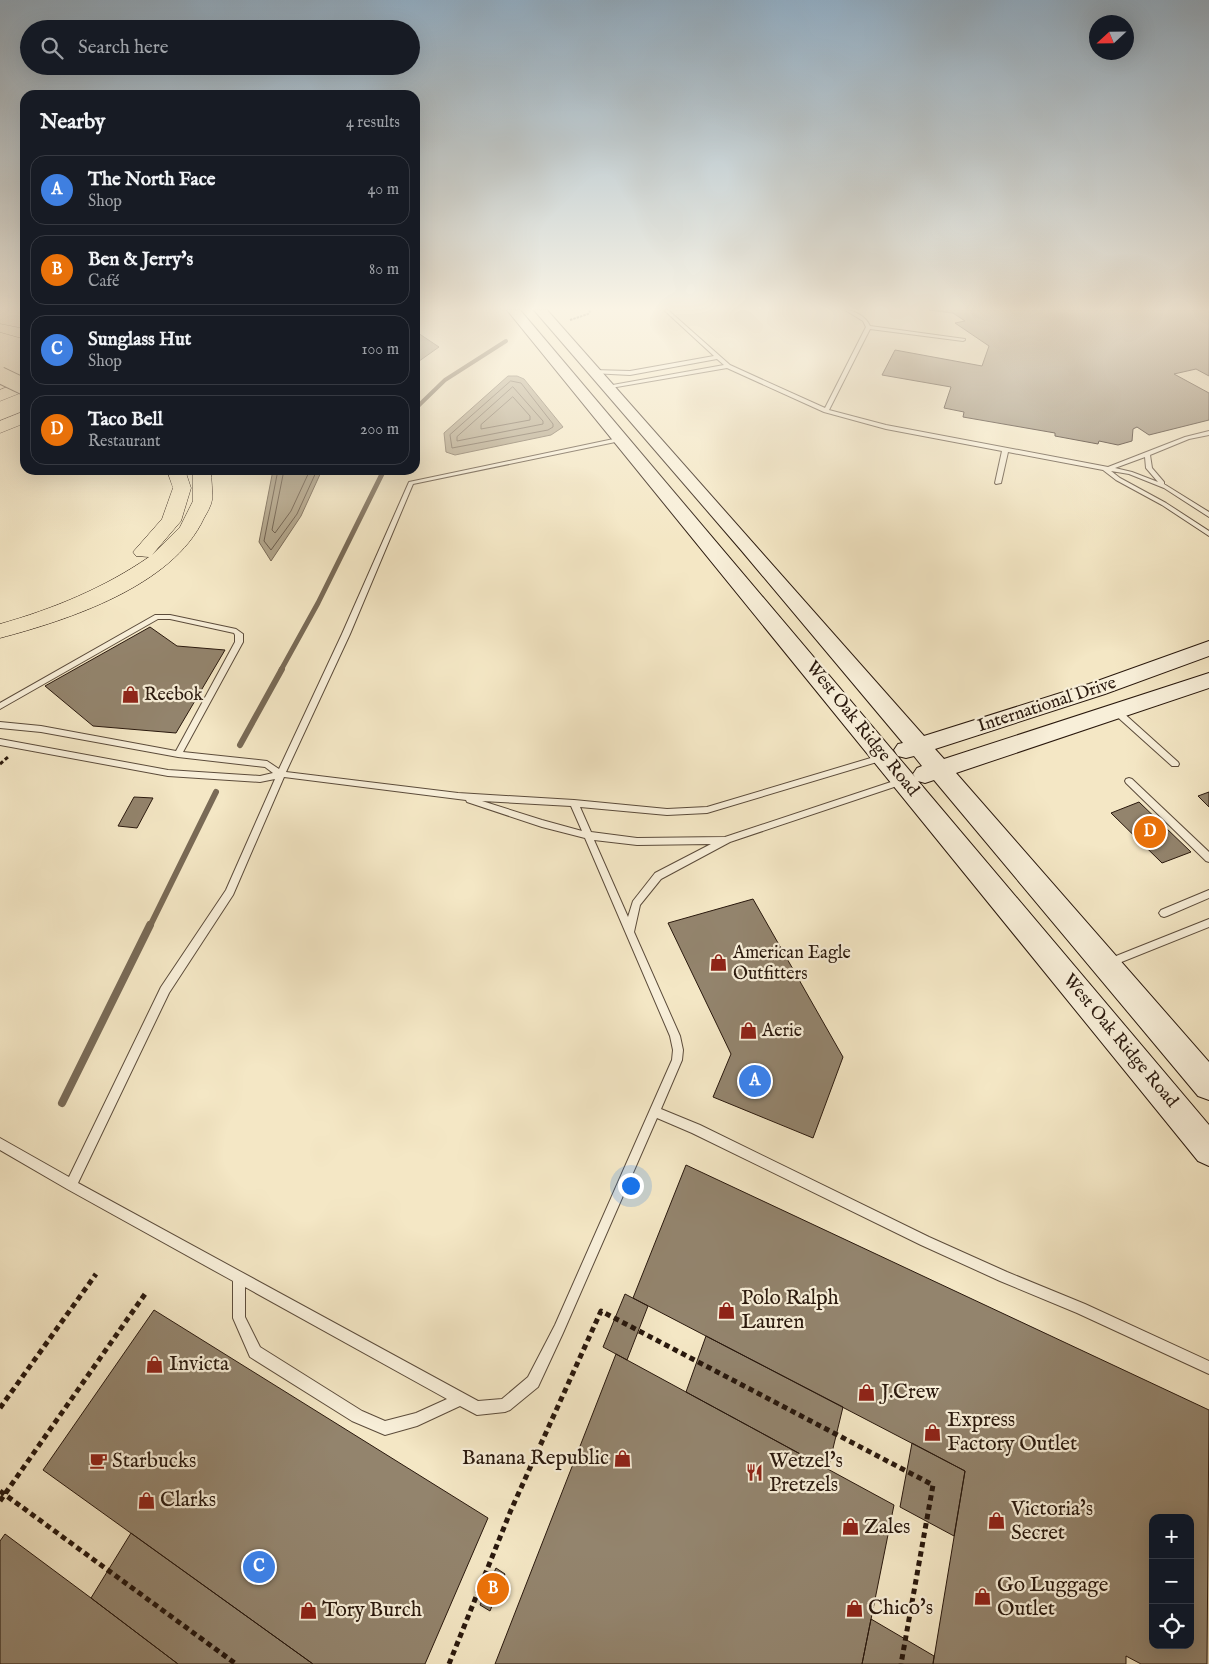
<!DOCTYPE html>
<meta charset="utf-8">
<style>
:root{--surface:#171b24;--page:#242831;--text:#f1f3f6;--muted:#9ea1a6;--line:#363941;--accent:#db2777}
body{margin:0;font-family:"IM FELL English",serif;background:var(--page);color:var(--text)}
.controls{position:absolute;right:15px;bottom:15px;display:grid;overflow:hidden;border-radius:10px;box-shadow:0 5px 20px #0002}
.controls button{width:45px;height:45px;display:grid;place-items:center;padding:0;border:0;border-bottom:1px solid var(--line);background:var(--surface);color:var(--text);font:25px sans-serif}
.compass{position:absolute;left:1089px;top:15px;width:45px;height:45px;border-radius:50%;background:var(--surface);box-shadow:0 5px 20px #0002;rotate:248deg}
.you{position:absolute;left:630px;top:1185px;width:18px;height:18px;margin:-12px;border:4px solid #fff;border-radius:50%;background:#1a73e8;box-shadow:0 0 0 8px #1a73e833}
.badge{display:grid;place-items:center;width:32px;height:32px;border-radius:50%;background:var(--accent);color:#fff;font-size:16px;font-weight:700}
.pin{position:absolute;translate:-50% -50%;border:2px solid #fff;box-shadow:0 1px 5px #0006}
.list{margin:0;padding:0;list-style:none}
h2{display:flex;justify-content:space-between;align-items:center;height:65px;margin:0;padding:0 20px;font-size:21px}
h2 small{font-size:16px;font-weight:400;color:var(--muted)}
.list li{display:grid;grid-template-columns:32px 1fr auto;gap:15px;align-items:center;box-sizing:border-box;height:70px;margin:0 10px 10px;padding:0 10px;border:1px solid var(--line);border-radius:15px}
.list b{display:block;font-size:19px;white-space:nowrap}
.list p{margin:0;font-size:16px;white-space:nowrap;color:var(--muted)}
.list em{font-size:16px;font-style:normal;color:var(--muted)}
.icon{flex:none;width:28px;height:28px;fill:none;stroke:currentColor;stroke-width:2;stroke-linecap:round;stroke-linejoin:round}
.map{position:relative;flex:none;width:1209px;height:1664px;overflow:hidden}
.search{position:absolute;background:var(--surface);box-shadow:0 5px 20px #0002;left:20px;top:20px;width:400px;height:55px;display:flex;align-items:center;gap:12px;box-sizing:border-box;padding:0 18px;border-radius:28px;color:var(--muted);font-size:19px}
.panel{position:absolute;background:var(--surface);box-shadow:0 5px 20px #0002;left:20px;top:90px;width:400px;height:385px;border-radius:15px}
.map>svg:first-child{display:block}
.water{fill:#afa186;stroke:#796a56}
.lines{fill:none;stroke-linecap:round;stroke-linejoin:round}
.shore{stroke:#6c5c4a;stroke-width:1}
.stream-far3{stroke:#796a56;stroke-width:4}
.stream-far2{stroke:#796a56;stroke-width:5}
.stream-far1{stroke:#796a56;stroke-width:6}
.stream{stroke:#796a56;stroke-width:8}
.building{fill:#93846d;stroke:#29180d;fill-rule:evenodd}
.lane-casing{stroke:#5c4c3b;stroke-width:2}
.secondary-casing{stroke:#29180d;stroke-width:2}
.highway-casing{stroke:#29180d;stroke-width:1}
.path-far2{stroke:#29180d;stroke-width:2;stroke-dasharray:2.5 1;stroke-linecap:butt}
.path-far1{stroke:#29180d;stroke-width:3;stroke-dasharray:4 2.5;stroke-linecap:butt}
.path{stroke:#29180d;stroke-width:5;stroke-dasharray:5.5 4;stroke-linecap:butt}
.lane{fill:#f8efd9;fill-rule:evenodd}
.secondary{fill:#f8efd9;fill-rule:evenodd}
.highway{fill:#f4e7c5;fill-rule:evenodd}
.highway-bridge-casing{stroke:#29180d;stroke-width:18;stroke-linecap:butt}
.highway-bridge{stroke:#f4e7c5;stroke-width:16}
.labels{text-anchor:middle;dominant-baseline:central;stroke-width:4.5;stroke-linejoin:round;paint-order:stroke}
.poi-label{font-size:18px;fill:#29180d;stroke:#f8efd9;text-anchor:start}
.street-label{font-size:18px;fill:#29180d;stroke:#f8efd9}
.near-poi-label{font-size:21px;fill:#29180d;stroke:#f8efd9;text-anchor:start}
</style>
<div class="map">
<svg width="1209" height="1664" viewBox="0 0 1209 1664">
<rect width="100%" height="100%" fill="#f4e7c5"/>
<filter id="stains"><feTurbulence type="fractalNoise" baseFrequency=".004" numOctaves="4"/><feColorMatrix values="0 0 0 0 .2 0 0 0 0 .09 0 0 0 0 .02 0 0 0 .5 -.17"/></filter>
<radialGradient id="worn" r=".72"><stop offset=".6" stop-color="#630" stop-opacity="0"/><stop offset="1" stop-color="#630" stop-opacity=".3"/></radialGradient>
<!-- water -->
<path class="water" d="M 415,331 L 439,347 L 415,364 Z
M 508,376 L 517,376 L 524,379 L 563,427 L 551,435 L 455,455 L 446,452 L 444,433 Z
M 273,470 L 322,470 L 301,516 L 271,561 L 259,542 Z"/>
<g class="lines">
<!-- shore -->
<path class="shore" d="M 511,381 L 521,383 L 553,424 L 553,427 L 548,430 L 452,448 L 450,435 Z
M 513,387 L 543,421 L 543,424 L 457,441 L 457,437 Z
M 513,397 L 530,416 L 530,420 L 481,429 L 481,425 Z
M 278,470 L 264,541 L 271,550 L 297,514 L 317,470
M 284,470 L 272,530 L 275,533 L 291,511 L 310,470"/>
<!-- stream-far3 -->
<path class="stream-far3" d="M 415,409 L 445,380 L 506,341"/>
<!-- stream-far2 -->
<path class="stream-far2" d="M 281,670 L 318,603 L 384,470"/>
<!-- stream-far1 -->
<path class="stream-far1" d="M 240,745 L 282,669
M 150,926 L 216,792"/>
<!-- stream -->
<path class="stream" d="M 62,1103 L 150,925"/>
</g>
<!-- building -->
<path class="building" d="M 929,310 L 1209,310 L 1209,376 L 1196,369 L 1174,374 L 1209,393 L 1209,420 L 1149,435 L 1137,427 L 1133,429 L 1132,441 L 1118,445 L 1099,441 L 1098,444 L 1055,436 L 1055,433 L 963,417 L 964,412 L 944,408 L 951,387 L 882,375 L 895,350 L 982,366 L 989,346 L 955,323 L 965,321 L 953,313 Z
M 150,627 L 177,646 L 225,650 L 176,733 L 93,726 L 45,686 Z
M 1209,792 L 1209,807 L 1198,796 Z
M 134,797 L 153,798 L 137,828 L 118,826 Z
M 1139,802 L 1191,852 L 1162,863 L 1111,813 Z
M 753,899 L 843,1057 L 813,1138 L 713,1097 L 731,1054 L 668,923 Z
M 686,1165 L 1209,1410 L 1207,1664 L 1141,1664 L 1126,1656 L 1126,1664 L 933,1664 L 965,1471 L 633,1298 ZM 1153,1518 L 1190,1518 L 1190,1645 L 1153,1645 Z
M 625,1294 L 648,1306 L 627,1360 L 603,1347 Z
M 154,1310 L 488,1518 L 425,1664 L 313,1664 L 43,1470 Z
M 706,1336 L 843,1407 L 828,1469 L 686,1392 Z
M 616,1354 L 894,1505 L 862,1664 L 495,1664 Z
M 912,1443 L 965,1471 L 954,1536 L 900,1507 Z
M 131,1533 L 313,1664 L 178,1664 L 91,1598 Z
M 5,1534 L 91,1598 L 178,1664 L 0,1664 L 0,1541 Z
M 496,1568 L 505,1574 L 490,1611 L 480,1605 Z
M 871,1619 L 934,1656 L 933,1664 L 862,1664 Z"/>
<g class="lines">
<defs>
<path id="lane" d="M 664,310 L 668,310 L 730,365 L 825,408 L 866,327 L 863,321 L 845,310 C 855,310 866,317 870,326 L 965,339 L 965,340 L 963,341 L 870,329 L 829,410 L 886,425 L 1108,467 L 1185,437 L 1209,431 L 1209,435 L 1189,439 L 1150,455 L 1152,468 L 1164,482 L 1164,484 L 1209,512 L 1209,517 L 1164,488 L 1129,474 L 1111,471 L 1120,478 L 1166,503 L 1209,531 L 1209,536 L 1162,505 L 1116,480 L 1103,470 L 1008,452 L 1001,483 L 996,484 L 995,483 L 1002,451 L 886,429 L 824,412 L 727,368 L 605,389 L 605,387 L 607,386 L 724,365 L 717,359 L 630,375 L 591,373 L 590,372 L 593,370 L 630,371 L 714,356 ZM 1145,457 L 1146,468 L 1158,482 L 1132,472 L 1115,468 Z
M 623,437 L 626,439 L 625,440 L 413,484 L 350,634 L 286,772 L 458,793 L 574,800 L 667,809 L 707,807 L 884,754 L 887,755 L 888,757 L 887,759 L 707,813 L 667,815 L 580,807 L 591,832 L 637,838 L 725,837 L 903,778 L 907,781 L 906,783 L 730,842 L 661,879 L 640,905 L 634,932 L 680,1036 L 683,1050 L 682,1060 L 661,1109 L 700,1125 L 929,1237 L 1007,1272 L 1085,1304 L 1209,1361 L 1209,1374 L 1077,1313 L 1000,1281 L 921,1245 L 692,1133 L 657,1118 L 563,1333 L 538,1387 L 510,1410 L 505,1412 L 477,1415 L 460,1406 L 417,1426 L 385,1435 L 352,1421 L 250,1357 L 233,1318 L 233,1281 L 67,1189 L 0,1150 L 0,1138 L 69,1177 L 161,987 L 226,890 L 275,779 L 260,782 L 168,776 L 0,745 L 0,739 L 168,770 L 260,776 L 273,773 L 265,767 L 178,757 L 41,732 L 0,728 L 0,722 L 41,726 L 176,751 L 235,642 L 235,635 L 234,633 L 170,619 L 158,619 L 0,709 L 0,703 L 155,615 L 170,615 L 236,629 L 243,634 L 243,642 L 183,752 L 267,761 L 279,769 L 342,634 L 409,482 ZM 284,777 L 466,800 L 467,802 L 542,827 L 585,838 L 670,1036 L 673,1050 L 672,1060 L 555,1325 L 528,1377 L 502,1399 L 478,1401 L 78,1183 L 169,993 L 233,895 ZM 482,801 L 571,806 L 582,831 L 542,820 ZM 594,840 L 637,845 L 711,844 L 655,873 L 633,901 L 628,917 ZM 245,1287 L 447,1399 L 416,1413 L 385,1421 L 362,1411 L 260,1347 L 245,1317 Z
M 1116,708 L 1119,709 L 1178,762 L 1179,764 L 1178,766 L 1172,766 L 1113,713 L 1112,711 Z
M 1129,778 L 1132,779 L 1209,852 L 1209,862 L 1206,861 L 1126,783 L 1125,781 L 1126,779 Z
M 1209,890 L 1209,898 L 1167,916 L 1164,917 L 1161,916 L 1159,913 L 1161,910 Z
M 1209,919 L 1209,927 L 1109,967 L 1106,966 L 1104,963 L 1106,960 Z"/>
<path id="secondary" d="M 507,310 L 520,310 L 915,777 L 913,774 L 917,768 L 922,766 L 914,756 L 906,758 L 898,756 L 894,750 L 898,744 L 903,743 L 741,550 L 534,310 L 547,310 L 924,736 L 1089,684 L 1209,641 L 1209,656 L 1105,694 L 935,749 L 944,759 L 1209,673 L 1209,688 L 956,773 L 1209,1062 L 1209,1100 L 1198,1096 L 934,780 L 925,783 L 918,781 L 1209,1125 L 1209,1166 L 1198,1161 Z"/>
<path id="highway" d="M 0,324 L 25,329 L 25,339 L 0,332 Z
M 25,380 L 25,391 L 0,401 L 0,390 Z
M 25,411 L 25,423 L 0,433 L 0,421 Z
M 167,470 L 185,470 L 191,488 L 181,521 L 152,555 L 180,527 L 193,501 L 193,470 L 211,470 C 211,480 213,491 212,500 C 211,506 207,513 204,518 C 173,586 68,620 0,638 L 0,624 C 53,609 104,588 149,557 L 136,556 L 133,552 L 162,519 L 173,488 Z"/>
</defs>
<!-- lane casing -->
<use href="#lane" class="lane-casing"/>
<!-- secondary casing -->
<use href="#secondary" class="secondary-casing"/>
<!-- highway casing -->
<use href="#highway" class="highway-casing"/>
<!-- path-far2 -->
<path class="path-far2" d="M 570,320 L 588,314 L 591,310"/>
<!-- path-far1 -->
<path class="path-far1" d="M 0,764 L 8,757"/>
<!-- path -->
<path class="path" d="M 0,1408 L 96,1274
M 0,1491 L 236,1664
M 0,1501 L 145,1294
M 449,1664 L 511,1510 L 601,1311 L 933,1485 L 901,1664"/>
<!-- lane -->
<use href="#lane" class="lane"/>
<!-- secondary -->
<use href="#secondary" class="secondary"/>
<!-- highway -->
<use href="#highway" class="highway"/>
<defs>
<path id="highway-bridge" d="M 0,375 L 25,387"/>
</defs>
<!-- highway-bridge casing -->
<use href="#highway-bridge" class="highway-bridge-casing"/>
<!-- highway-bridge -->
<use href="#highway-bridge" class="highway-bridge"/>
</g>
<!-- sky -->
<linearGradient id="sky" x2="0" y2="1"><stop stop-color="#91acc1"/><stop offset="0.57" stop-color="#faf4e5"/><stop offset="1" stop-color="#faf4e5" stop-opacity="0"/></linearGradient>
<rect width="1209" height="542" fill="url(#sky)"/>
<!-- icons -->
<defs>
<symbol id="shop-bare" viewBox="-9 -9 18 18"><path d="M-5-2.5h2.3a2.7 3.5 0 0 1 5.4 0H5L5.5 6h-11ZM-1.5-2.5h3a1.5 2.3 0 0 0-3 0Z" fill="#8f2418" stroke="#f8efd9" stroke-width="2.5" paint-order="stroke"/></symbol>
<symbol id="cafe-bare" viewBox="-9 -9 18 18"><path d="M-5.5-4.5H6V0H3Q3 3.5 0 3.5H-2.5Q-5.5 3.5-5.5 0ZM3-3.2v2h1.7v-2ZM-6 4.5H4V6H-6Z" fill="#8f2418" stroke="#f8efd9" stroke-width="2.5" paint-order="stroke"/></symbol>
<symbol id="restaurant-bare" viewBox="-9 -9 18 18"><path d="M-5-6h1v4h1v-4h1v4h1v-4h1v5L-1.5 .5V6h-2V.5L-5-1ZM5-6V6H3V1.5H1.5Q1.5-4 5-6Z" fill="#8f2418" stroke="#f8efd9" stroke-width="2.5" paint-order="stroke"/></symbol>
</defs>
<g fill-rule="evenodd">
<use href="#shop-bare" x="118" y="682" width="25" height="25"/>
<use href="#shop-bare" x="706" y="950" width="25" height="25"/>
<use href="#shop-bare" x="736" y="1018" width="25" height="25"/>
<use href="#shop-bare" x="714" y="1298" width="25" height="25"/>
<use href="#shop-bare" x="142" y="1352" width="25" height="25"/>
<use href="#shop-bare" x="854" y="1380" width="25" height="25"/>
<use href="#shop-bare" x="920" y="1420" width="25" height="25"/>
<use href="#shop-bare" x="610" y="1446" width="25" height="25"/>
<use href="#cafe-bare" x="86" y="1448" width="25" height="25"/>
<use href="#restaurant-bare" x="742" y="1460" width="25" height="25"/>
<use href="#shop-bare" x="134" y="1488" width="25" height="25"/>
<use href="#shop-bare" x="984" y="1508" width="25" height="25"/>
<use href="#shop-bare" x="838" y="1514" width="25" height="25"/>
<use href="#shop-bare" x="970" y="1584" width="25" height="25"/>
<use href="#shop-bare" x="842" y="1596" width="25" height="25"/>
<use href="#shop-bare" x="296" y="1598" width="25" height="25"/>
</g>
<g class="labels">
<!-- poi labels -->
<g class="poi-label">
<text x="144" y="695">Reebok</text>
<text x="733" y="953">American Eagle<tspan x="733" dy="21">Outfitters</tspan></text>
<text x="762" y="1031">Aerie</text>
</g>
<!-- street labels -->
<g class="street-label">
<text transform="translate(1047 705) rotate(-18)">International Drive</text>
<text transform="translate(862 729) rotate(51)">West Oak Ridge Road</text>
<text transform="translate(1120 1041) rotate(50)">West Oak Ridge Road</text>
</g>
<!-- near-poi labels -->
<g class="near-poi-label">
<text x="741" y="1298">Polo Ralph<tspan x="741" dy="24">Lauren</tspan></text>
<text x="169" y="1364">Invicta</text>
<text x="881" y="1392">J.Crew</text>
<text x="947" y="1420">Express<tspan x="947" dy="24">Factory Outlet</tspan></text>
<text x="609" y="1458" text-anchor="end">Banana Republic</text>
<text x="112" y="1461">Starbucks</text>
<text x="769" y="1461">Wetzel's<tspan x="769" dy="24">Pretzels</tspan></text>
<text x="160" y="1500">Clarks</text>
<text x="1011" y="1509">Victoria's<tspan x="1011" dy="24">Secret</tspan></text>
<text x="864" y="1527">Zales</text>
<text x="997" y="1585">Go Luggage<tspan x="997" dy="24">Outlet</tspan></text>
<text x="868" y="1608">Chico's</text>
<text x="322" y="1610">Tory Burch</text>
</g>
</g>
<rect width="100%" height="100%" filter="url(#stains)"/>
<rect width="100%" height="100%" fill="url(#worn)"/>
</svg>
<div class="controls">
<button>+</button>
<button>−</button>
<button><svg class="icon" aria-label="locate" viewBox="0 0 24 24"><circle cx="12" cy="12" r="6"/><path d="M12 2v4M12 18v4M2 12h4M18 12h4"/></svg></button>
</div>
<svg class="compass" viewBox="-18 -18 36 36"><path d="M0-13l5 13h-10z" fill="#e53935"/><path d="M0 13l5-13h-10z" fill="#9ea1a6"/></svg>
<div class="you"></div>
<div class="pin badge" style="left:755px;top:1081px;background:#3f7fe0">A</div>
<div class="pin badge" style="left:493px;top:1589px;background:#e8710a">B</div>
<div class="pin badge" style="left:259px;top:1567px;background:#3f7fe0">C</div>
<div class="pin badge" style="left:1150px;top:832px;background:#e8710a">D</div>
<div class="search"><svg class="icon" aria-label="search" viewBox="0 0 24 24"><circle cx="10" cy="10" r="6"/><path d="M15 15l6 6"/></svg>Search here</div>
<section class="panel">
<h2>Nearby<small>4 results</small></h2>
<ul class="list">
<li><span class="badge" style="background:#3f7fe0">A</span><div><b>The North Face</b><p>Shop</p></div><em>40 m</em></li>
<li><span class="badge" style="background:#e8710a">B</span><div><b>Ben &amp; Jerry's</b><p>Café</p></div><em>80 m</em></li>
<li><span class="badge" style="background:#3f7fe0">C</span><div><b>Sunglass Hut</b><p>Shop</p></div><em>100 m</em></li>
<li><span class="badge" style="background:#e8710a">D</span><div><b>Taco Bell</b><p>Restaurant</p></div><em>200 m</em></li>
</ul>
</section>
</div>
